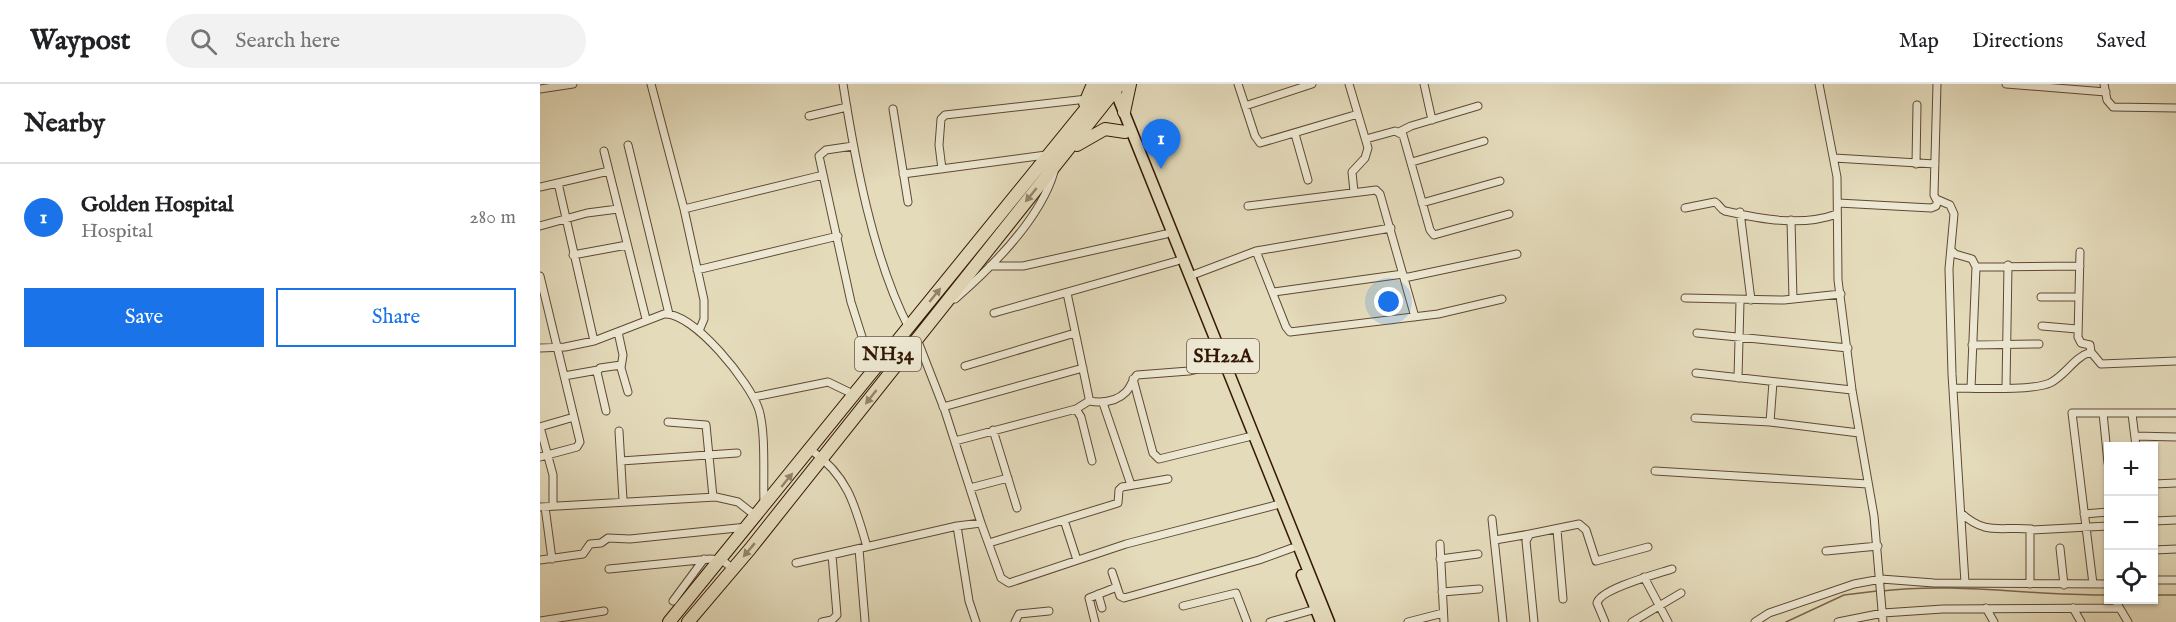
<!DOCTYPE html>
<meta charset="utf-8">
<style>
:root{--surface:#fff;--page:#f2f2f2;--text:#202124;--muted:#757577;--line:#e0e0e0;--accent:#1a73e8}
body{margin:0;font-family:"IM FELL English",serif;background:var(--page);color:var(--text)}
.controls{position:absolute;right:18px;bottom:18px;display:grid;overflow:hidden;border-radius:0px;box-shadow:0 2px 4px #0004}
.controls button{width:54px;height:54px;display:grid;place-items:center;padding:0;border:0;border-bottom:2px solid var(--line);background:var(--surface);color:var(--text);font:30px sans-serif}
.you{position:absolute;left:849px;top:218px;width:21px;height:21px;margin:-15px;border:4px solid #fff;border-radius:50%;background:#1a73e8;box-shadow:0 0 0 9px #1a73e833}
.badge{display:grid;place-items:center;width:39px;height:39px;border-radius:50%;background:var(--accent);color:#fff;font-size:20px;font-weight:700}
.pin{position:absolute;translate:-50% -50px;filter:drop-shadow(0 2px 3px #0008)}
.pin::after{content:'';position:absolute;top:32px;width:21px;height:18px;background:inherit;clip-path:polygon(0 0,100% 0,50% 100%)}
.list{margin:0;padding:0;list-style:none}
h2{display:flex;justify-content:space-between;align-items:center;height:78px;margin:0;padding:0 24px;font-size:26px}
h2 small{font-size:20px;font-weight:400;color:var(--muted)}
.list li{display:grid;grid-template-columns:39px 1fr auto;gap:18px;align-items:center;box-sizing:border-box;height:108px;padding:0 24px;border-top:2px solid var(--line)}
.list b{display:block;font-size:22px;white-space:nowrap}
.list p{margin:0;font-size:20px;white-space:nowrap;color:var(--muted)}
.list em{font-size:20px;font-style:normal;color:var(--muted)}
.actions{display:flex;gap:12px;padding:18px 24px}
.actions a{flex:1;padding:14px 0;border:2px solid var(--accent);border-radius:0px;text-align:center;font-size:21px;color:var(--accent)}
.actions .main{background:var(--accent);color:#fff}
.icon{flex:none;width:33px;height:33px;fill:none;stroke:currentColor;stroke-width:2;stroke-linecap:round;stroke-linejoin:round}
.map{position:relative;flex:none;width:1636px;height:538px;overflow:hidden}
header{display:flex;align-items:center;gap:36px;box-sizing:border-box;height:84px;padding:0 30px;background:var(--surface);border-bottom:2px solid var(--line)}
header strong{font-size:28px}
nav{display:flex;gap:33px;margin-inline-start:auto;font-size:21px}
.search{width:420px;height:54px;background:var(--page);display:flex;align-items:center;gap:15px;box-sizing:border-box;padding:0 21px;border-radius:33px;color:var(--muted);font-size:22px}
main{display:flex}
aside{flex:1;background:var(--surface)}
.map>svg:first-child{display:block}
.lines{fill:none;stroke-linecap:round;stroke-linejoin:round}
.stream{stroke:#7a654c;stroke-width:1.5}
.street-casing{stroke:#604931;stroke-width:9}
.primary-casing{stroke:#341803;stroke-width:13}
.highway-casing{stroke:#341803;stroke-width:14}
.street{stroke:#ede8d3;stroke-width:7}
.primary{stroke:#e4dbbb;stroke-width:10}
.highway{stroke:#e4dbbb;stroke-width:12}
.oneway{fill:#958368}
.labels{text-anchor:middle;dominant-baseline:central;stroke-width:5;stroke-linejoin:round;paint-order:stroke}
.shield{fill:#ede8d3;stroke:#6c5641;stroke-width:1.5}
.shield-label{font-size:20px;font-weight:bold;fill:#341803}
</style>
<header>
<strong>Waypost</strong>
<div class="search"><svg class="icon" aria-label="search" viewBox="0 0 24 24"><circle cx="10" cy="10" r="6"/><path d="M15 15l6 6"/></svg>Search here</div>
<nav><a>Map</a><a>Directions</a><a>Saved</a></nav>
</header>
<main>
<aside>
<h2>Nearby<small></small></h2>
<ul class="list">
<li><span class="badge">1</span><div><b>Golden Hospital</b><p>Hospital</p></div><em>280 m</em></li>
</ul>
<div class="actions"><a class="main">Save</a><a>Share</a></div>
</aside>
<div class="map">
<svg width="1636" height="538" viewBox="0 0 1636 538">
<rect width="100%" height="100%" fill="#e4dbbb"/>
<filter id="stains"><feTurbulence type="fractalNoise" baseFrequency=".00333" numOctaves="4"/><feColorMatrix values="0 0 0 0 .2 0 0 0 0 .09 0 0 0 0 .02 0 0 0 .5 -.17"/></filter>
<radialGradient id="worn" r=".72"><stop offset=".6" stop-color="#630" stop-opacity="0"/><stop offset="1" stop-color="#630" stop-opacity=".3"/></radialGradient>
<g class="lines">
<!-- stream -->
<path class="stream" d="M 1342,507 C 1417,498 1493,512 1568,511
M 1614,511 L 1636,511
M 1246,538 L 1304,511 L 1337,507"/>
<defs>
<path id="street" d="M 111,0 L 144,125 L 164,216 L 164,235 L 159,247
M 303,0 C 315,76 333,175 369,244
M 698,0 L 715,52 L 720,59 L 818,30
M 809,0 L 828,64 L 825,74 L 812,88 L 814,108
M 884,0 L 892,36
M 1279,0 L 1297,93 L 1298,196 L 1312,306 L 1334,432 L 1343,538
M 1397,0 L 1394,111 L 1396,115 L 1410,121 L 1414,130 L 1409,185 L 1412,290 L 1425,499
M 1466,0 L 1566,8
M 1564,0 L 1567,16 L 1573,23 L 1636,24
M 0,5 L 33,0
M 705,22 L 772,0
M 353,25 L 368,118
M 269,32 L 307,23
M 859,48 L 871,42 L 938,22
M 755,50 L 768,96
M 826,55 L 855,47 L 863,51 L 890,146 L 894,151 L 969,130
M 88,61 L 129,230
M 313,62 L 286,66 L 279,72 L 311,218 L 324,259 L 329,269 L 340,279
M 64,67 L 106,235
M 1294,74 L 1395,80
M 872,78 L 944,57
M 1376,80 L 1377,21
M 402,85 L 399,61 L 401,35 L 405,31 L 547,15
M 363,90 L 506,71
M 18,99 L 54,257
M 0,103 L 69,87
M 882,119 L 960,97
M 1298,119 L 1391,124 L 1396,122 L 1398,116
M 708,122 L 836,106 L 840,110 L 875,233
M 1145,124 L 1175,118 C 1180,121 1180,125 1185,127 C 1220,135 1261,143 1297,130
M 144,125 L 283,91
M 1200,128 L 1211,216
M 1251,136 L 1253,215
M 0,142 L 47,129 L 78,125
M 1411,166 L 1415,170 L 1432,175 L 1436,183
M 716,167 L 746,243 L 750,248 L 898,230 L 962,215
M 33,171 L 87,161
M 450,182 L 483,182 L 626,150
M 157,186 L 298,152
M 0,192 L 40,358 L 37,363 L 0,373
M 650,192 L 716,167 L 851,144
M 864,194 L 977,170
M 734,208 L 863,190
M 527,209 L 549,314 L 549,317 L 536,325
M 1501,213 L 1539,213
M 1145,214 L 1244,216 L 1301,210
M 415,215 C 452,183 500,135 514,88
M 454,229 L 637,177
M 1502,242 L 1537,245
M 78,248 L 83,271 L 81,284 L 88,308
M 1157,249 L 1308,264
M 377,255 L 405,327 L 441,439
M 1432,261 L 1499,260
M 0,264 L 25,263 L 54,257 L 124,230 C 154,228 211,300 219,326 C 226,349 223,393 224,419
M 1551,268 L 1561,280 L 1636,277
M 425,282 L 535,249
M 1156,289 L 1312,306
M 24,292 L 58,286
M 1198,294 L 1200,217
M 593,295 L 613,369 L 619,375 L 708,353
M 1466,303 L 1468,181
M 1413,304 C 1435,304 1493,307 1510,299 C 1526,291 1534,273 1551,268 L 1550,261 L 1541,259 L 1538,253 L 1540,168
M 1431,304 L 1436,183 L 1540,182
M 214,313 L 288,298 L 315,311
M 549,317 C 561,319 576,318 586,308 C 591,303 592,296 597,291 L 649,287 L 679,280
M 563,319 L 591,401
M 403,323 L 543,284
M 66,327 L 57,288 L 60,284 L 81,281
M 1563,329 L 1568,379
M 1592,330 L 1596,362
M 1155,334 L 1230,338 L 1319,349
M 128,338 L 166,341 L 173,413
M 1230,338 L 1233,298
M 0,343 L 13,391 L 13,422
M 0,343 L 34,333
M 453,346 L 477,424
M 79,347 L 83,416
M 1595,352 L 1636,353
M 415,357 L 536,325 L 541,333 L 552,377
M 271,366 C 308,392 315,421 327,463
M 81,377 L 197,369
M 1115,387 L 1328,400
M 1614,400 L 1636,399
M 430,404 L 468,394
M 0,423 L 176,413 L 198,418 L 217,433
M 5,423 L 12,475
M 1421,429 C 1446,452 1461,442 1491,445
M 1544,430 L 1568,428
M 952,435 L 963,538
M 524,436 L 537,476
M 1614,437 L 1636,436
M 417,442 L 441,439 L 461,494 L 469,499 L 586,460 L 736,421
M 1017,446 L 1023,515
M 955,456 L 990,450
M 449,459 L 578,419 L 579,406 L 582,403 L 628,395
M 900,460 L 904,538
M 1520,464 L 1524,501
M 319,465 L 325,537
M 1614,466 L 1636,465
M 1286,467 L 1338,462
M 900,475 L 938,470
M 0,476 L 43,470 L 50,460 L 61,459 L 68,454 L 90,455 L 207,443
M 256,479 L 417,442 L 429,517 L 436,538
M 69,485 L 170,475 L 182,476 L 193,485
M 572,488 L 580,512 L 584,514 L 719,476 L 752,464
M 1104,493 L 1128,538
M 1614,496 L 1636,496
M 1490,500 L 1490,446 L 1568,442
M 1553,500 L 1532,329 L 1636,329
M 902,508 L 939,505
M 558,510 L 562,524
M 1575,516 L 1588,538
M 133,517 L 164,475
M 643,522 L 696,509 L 707,538
M 1446,524 L 1454,538
M 1533,524 L 1541,538
M 0,537 L 64,527
M 282,538 L 292,536 L 297,531 L 292,471
M 475,538 L 479,530 L 509,527
M 555,538 L 549,514 L 577,503
M 730,538 L 776,525
M 868,538 L 903,529
M 994,538 L 986,457 L 990,450 L 1039,440 L 1046,446 L 1056,477 L 1108,463
M 1065,538 L 1057,519 C 1060,505 1117,490 1132,485
M 1092,538 L 1141,509
M 1215,538 L 1229,529 L 1314,500 L 1341,495 L 1394,499 L 1568,500
M 1298,538 L 1343,529 L 1403,525 L 1578,524"/>
<path id="primary" d="M 575,6 L 789,538
M 762,491 L 781,538"/>
<path id="highway" d="M 545,19 L 553,0
M 584,28 L 590,0
M 537,61 L 565,45 L 585,48
M 129,538 L 566,0
M 148,538 L 210,465 L 580,0"/>
</defs>
<!-- street casing -->
<use href="#street" class="street-casing"/>
<!-- primary casing -->
<use href="#primary" class="primary-casing"/>
<!-- highway casing -->
<use href="#highway" class="highway-casing"/>
<!-- street -->
<use href="#street" class="street"/>
<!-- primary -->
<use href="#primary" class="primary"/>
<!-- highway -->
<use href="#highway" class="highway"/>
</g>
<!-- one-way arrows -->
<defs><path id="oneway-solid" d="M-6-.8H1V-3.2L6.5 0L1 3.2V.8H-6Z" transform="scale(1.5)"/></defs>
<g class="oneway">
<use href="#oneway-solid" transform="translate(491 111) rotate(129)"/>
<use href="#oneway-solid" transform="translate(395 211) rotate(-51)"/>
<use href="#oneway-solid" transform="translate(331 313) rotate(128)"/>
<use href="#oneway-solid" transform="translate(247 396) rotate(-51)"/>
<use href="#oneway-solid" transform="translate(209 466) rotate(130)"/>
</g>
<g class="labels">
<!-- shield labels -->
<g class="shield">
<rect x="315" y="253" width="66" height="34" rx="4.5"/>
<rect x="647" y="255" width="72" height="34" rx="4.5"/>
</g>
<g class="shield-label">
<text x="348" y="270">NH34</text>
<text x="683" y="272">SH22A</text>
</g>
</g>
<rect width="100%" height="100%" filter="url(#stains)"/>
<rect width="100%" height="100%" fill="url(#worn)"/>
</svg>
<div class="controls">
<button>+</button>
<button>−</button>
<button><svg class="icon" aria-label="locate" viewBox="0 0 24 24"><circle cx="12" cy="12" r="6"/><path d="M12 2v4M12 18v4M2 12h4M18 12h4"/></svg></button>
</div>
<div class="you"></div>
<div class="pin badge" style="left:621px;top:85px">1</div>
</div>
</main>
